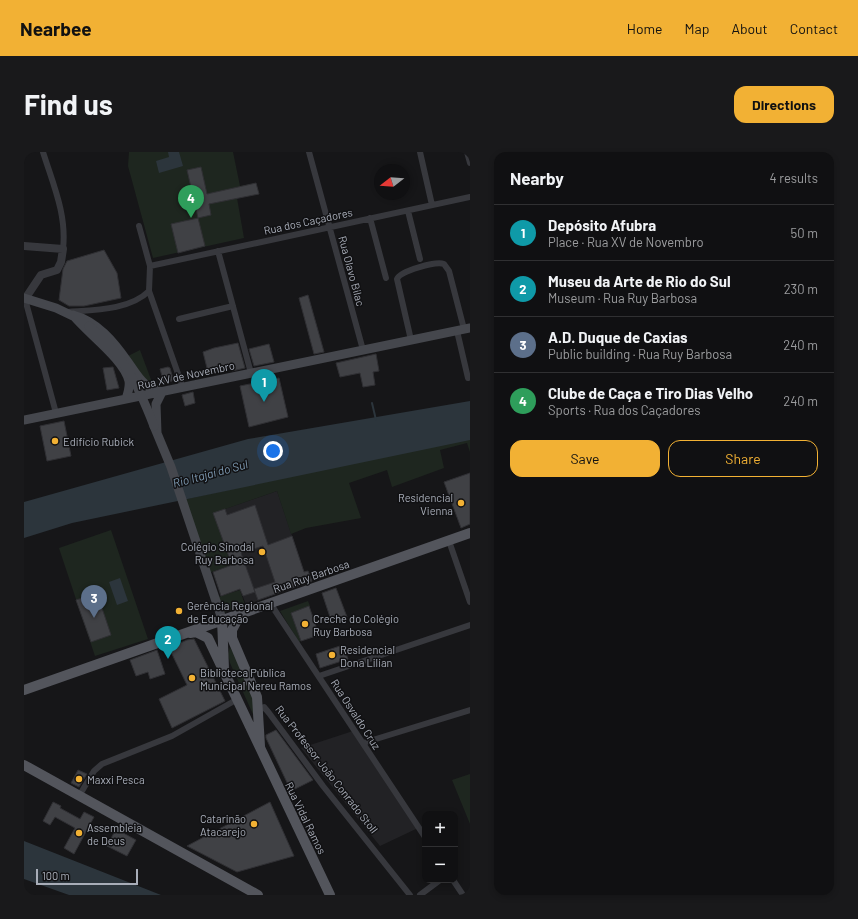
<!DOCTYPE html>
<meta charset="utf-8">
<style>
:root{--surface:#101012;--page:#19191b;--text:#f1f3f6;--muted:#9c9d9f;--line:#303032;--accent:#f2b134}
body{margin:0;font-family:Barlow,sans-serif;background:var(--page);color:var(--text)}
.controls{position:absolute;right:12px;bottom:12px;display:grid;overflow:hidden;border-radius:8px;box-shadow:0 2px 6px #0003}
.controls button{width:36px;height:36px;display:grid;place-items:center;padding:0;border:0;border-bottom:1px solid var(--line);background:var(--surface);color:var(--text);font:20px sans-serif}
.compass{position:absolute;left:350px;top:12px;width:36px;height:36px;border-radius:50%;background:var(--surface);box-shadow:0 2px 6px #0003;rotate:253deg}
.scale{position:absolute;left:12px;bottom:10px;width:102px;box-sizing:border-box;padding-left:4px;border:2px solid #a8adb8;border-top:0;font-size:11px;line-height:14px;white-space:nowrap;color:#a8adb8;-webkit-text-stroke:3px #111113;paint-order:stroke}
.you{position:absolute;left:249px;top:299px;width:14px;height:14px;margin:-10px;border:3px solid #fff;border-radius:50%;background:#1a73e8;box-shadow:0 0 0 6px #1a73e833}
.badge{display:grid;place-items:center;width:26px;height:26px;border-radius:50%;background:var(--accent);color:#fff;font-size:13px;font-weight:700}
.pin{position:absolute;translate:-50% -33px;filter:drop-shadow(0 1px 2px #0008)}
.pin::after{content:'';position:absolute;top:21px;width:14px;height:12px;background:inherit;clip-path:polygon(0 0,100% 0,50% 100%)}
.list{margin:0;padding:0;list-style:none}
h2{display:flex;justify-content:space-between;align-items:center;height:52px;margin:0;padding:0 16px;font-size:17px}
h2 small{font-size:13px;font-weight:400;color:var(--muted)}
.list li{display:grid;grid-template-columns:26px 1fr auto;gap:12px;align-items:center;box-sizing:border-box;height:56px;padding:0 16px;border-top:1px solid var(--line)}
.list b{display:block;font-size:15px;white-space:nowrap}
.list p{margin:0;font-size:13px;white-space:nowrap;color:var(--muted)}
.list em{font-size:13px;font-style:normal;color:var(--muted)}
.actions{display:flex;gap:8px;padding:12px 16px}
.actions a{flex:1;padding:9px 0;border:1px solid var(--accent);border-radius:12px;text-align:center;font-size:14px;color:var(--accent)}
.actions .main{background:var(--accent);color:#111}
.map{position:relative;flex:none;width:446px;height:743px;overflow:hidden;border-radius:12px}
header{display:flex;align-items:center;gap:24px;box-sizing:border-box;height:56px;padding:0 20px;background:var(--accent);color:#111}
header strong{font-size:19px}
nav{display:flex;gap:22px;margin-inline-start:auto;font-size:14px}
.intro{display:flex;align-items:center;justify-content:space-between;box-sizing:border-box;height:96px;padding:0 24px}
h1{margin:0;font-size:28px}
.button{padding:10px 18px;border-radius:12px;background:var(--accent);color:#111;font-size:14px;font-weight:700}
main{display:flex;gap:24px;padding:0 24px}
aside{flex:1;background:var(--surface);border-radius:12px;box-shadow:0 2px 6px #0003}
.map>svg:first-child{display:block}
.built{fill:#222225}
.green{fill:#1e261f}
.water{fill:#2c353c}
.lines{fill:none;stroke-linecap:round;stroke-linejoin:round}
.stream{stroke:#2c353c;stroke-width:2}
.building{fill:#404145;stroke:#303034;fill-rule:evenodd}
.minor{stroke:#37383d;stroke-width:6}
.tertiary{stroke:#37383d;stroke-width:8}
.secondary{stroke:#45474d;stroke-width:9}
.primary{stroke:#53555c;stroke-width:10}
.secondary-bridge{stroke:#45474d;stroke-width:9}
.poi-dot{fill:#f2b134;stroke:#111113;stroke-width:1.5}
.labels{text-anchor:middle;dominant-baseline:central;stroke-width:3;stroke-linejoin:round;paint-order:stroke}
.street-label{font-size:11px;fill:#a8adb8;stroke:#111113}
.poi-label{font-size:11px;fill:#a8adb8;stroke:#111113;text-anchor:start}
.water-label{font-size:12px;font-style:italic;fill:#7f9bb3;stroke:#111113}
</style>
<header>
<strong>Nearbee</strong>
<nav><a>Home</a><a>Map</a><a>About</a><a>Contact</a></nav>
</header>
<div class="intro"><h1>Find us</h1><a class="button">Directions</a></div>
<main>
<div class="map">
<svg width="446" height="743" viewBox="0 0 446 743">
<rect width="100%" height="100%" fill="#161618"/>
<!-- built -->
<path class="built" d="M 253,339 L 280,420 L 284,419 L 288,429 L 222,453 L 189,361 Z
M 329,579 L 394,676 L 356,694 L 277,596 Z"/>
<!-- green -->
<path class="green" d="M 105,0 L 209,0 L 216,34 L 232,31 L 235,42 L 213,46 L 220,86 L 129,106 L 104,14 Z
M 116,198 L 129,233 L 124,233 L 104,204 Z
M 446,286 L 446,300 L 443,291 L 416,298 L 420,316 L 368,335 L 363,318 L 325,331 L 337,366 L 282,376 L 267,382 L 253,339 L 190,361 L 207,413 L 185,421 L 158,348 Z
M 87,378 L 124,487 L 71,504 L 35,396 Z
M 216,438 L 221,453 L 199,461 L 194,445 Z
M 284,449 L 286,454 L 267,461 L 277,489 L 275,490 L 256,459 Z
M 206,495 L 227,534 L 232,569 L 206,511 L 204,502 Z
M 446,622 L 446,672 L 428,628 Z"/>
<!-- water -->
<path class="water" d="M 144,0 L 155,0 L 159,14 L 135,21 L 132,9 L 145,5 Z
M 446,249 L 446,288 L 48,371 L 0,386 L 0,350 L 224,287 Z
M 96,426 L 104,449 L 93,453 L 85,430 Z
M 0,689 L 137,743 L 45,743 L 0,727 Z"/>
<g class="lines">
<!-- stream -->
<path class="stream" d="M 348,251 L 352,268"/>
</g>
<!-- building -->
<path class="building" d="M 177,15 L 183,42 L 232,31 L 235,42 L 185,52 L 187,63 L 174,66 L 163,18 Z
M 174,66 L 181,94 L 154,101 L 147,72 Z
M 80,98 L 93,121 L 97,146 L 60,154 L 45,154 L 35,148 L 39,117 L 43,109 Z
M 284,143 L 300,200 L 290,202 L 275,146 Z
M 214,191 L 221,216 L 208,219 L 206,214 L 184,220 L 179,200 L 190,196 Z
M 245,192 L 250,210 L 230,214 L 225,197 Z
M 352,202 L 355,219 L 349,220 L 351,233 L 339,235 L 336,221 L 316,225 L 312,211 Z
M 89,215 L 95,236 L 83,238 L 79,216 Z
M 144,215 L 146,216 L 149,227 L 148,229 L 140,231 L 136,217 Z
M 255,226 L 264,265 L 225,275 L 216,234 Z
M 169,240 L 171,251 L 161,254 L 158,243 Z
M 40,269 L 47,304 L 23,309 L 16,274 Z
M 446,321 L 446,372 L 437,376 L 420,330 Z
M 231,353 L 244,393 L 268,384 L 280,420 L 284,419 L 288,429 L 234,448 L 231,440 L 219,444 L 216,437 L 197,444 L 189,420 L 208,413 L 189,361 L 201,357 L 203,363 ZM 239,394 L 251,430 L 230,437 L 231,440 L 217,401 Z
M 312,436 L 323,465 L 308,471 L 298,441 Z
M 73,441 L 87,483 L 67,490 L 52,448 Z
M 285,454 L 295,483 L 277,489 L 267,461 Z
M 170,487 L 201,549 L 148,576 L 135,547 L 163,533 L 145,496 L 163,488 Z
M 319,493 L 324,507 L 296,516 L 292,502 Z
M 133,498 L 141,522 L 126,527 L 124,520 L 112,524 L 106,508 Z
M 252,578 L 289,628 L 267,639 L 242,586 L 242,583 Z
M 54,618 L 63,622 L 55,635 L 47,631 Z
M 29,650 L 37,654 L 36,656 L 56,667 L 60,660 L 70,665 L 50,702 L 40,696 L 51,676 L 31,665 L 26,673 L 19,669 Z
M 246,650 L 270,704 L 213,720 L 163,694 Z
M 92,677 L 112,688 L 103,704 L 83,694 Z"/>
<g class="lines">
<!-- minor -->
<path class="minor" d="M 19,0 C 29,32 43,63 39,97
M 285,0 L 339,198
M 396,0 L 408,53
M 443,0 L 446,11
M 384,59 L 396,107
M 346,66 L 362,126
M 115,74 L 126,114 L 125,139 L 159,236
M 194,99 L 227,221
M 126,114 L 446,45
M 1,147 L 32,261
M 44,160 C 70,158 106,158 125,139
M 155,167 L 209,154
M 433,179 L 444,226
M 387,188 L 373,127 C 376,119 412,109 420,112 L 425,119 L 440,177
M 425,389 L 446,450
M 246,451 L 401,685
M 295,524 L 446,473
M 234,559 L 240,555 L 245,561 L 299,634 L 386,743
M 339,591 L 446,558
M 55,644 L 70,619 L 78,612 L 148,584 L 212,548
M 429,728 L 439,743
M 396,743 L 416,728"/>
<!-- tertiary -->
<path class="tertiary" d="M 0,94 L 39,97 L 37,110 L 33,118 L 17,123 L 1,147"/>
<!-- secondary -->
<path class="secondary" d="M 0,146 L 32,156 L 53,166
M 49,163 C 73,169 90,190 104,210 C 109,217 114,226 121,232 C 126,236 132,238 138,240
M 49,163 C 63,181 100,207 105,229 C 106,235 104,241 102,247
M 0,268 L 446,176
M 130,274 L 147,315 L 198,467
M 133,281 L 132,252 L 138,240"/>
<!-- primary -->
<path class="primary" d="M 217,461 L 208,478 L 208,486 L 233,545 L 236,594
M 198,467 L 200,517
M 166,481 L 172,480 L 184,486 L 306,743
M 0,538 L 446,381
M 0,613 L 234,743"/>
<!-- secondary-bridge -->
<path class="secondary-bridge" d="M 65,174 C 100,203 114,233 130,274"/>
</g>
<!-- markers -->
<g class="poi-dot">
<circle cx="31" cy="289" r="4"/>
<circle cx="437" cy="351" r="4"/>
<circle cx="238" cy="400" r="4"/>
<circle cx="155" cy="459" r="4"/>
<circle cx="281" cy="472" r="4"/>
<circle cx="308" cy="503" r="4"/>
<circle cx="168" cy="526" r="4"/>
<circle cx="55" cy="627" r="4"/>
<circle cx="230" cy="672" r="4"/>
<circle cx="55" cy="681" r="4"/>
</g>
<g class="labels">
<!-- street labels -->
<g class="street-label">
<text transform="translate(284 69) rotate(-12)">Rua dos Caçadores</text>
<text transform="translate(328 119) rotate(75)">Rua Olavo Bilac</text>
<text transform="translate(162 223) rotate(-12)">Rua XV de Novembro</text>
<text transform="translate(287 424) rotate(-19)">Rua Ruy Barbosa</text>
<text transform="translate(332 562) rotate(57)">Rua Osvaldo Cruz</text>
<text transform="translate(303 617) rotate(52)">Rua Professor João Conrado Stoll</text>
<text transform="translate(282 666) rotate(64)">Rua Vidal Ramos</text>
</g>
<!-- poi labels -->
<g class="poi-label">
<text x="39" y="289">Edifício Rubick</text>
<text x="429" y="345" text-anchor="end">Residencial<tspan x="429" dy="13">Vienna</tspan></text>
<text x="230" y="394" text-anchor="end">Colégio Sinodal<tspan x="230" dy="13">Ruy Barbosa</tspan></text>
<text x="163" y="453">Gerência Regional<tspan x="163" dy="13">de Educação</tspan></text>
<text x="289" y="466">Creche do Colégio<tspan x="289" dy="13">Ruy Barbosa</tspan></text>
<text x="316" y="497">Residencial<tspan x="316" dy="13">Dona Lilian</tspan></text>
<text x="176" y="520">Biblioteca Pública<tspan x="176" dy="13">Municipal Nereu Ramos</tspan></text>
<text x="63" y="627">Maxxi Pesca</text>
<text x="222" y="666" text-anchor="end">Catarinão<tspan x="222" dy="13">Atacarejo</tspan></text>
<text x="63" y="675">Assembleia<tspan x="63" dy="13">de Deus</tspan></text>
</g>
<!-- water labels -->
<g class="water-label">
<text transform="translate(186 321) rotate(-15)">Rio Itajaí do Sul</text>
</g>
</g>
</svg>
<div class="controls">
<button>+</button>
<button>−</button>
</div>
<svg class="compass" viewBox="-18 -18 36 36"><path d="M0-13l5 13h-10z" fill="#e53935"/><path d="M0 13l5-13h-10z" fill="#9c9d9f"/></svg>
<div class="scale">100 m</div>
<div class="you"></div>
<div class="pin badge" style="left:240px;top:250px;background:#0f9aa8">1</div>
<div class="pin badge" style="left:144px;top:507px;background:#0f9aa8">2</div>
<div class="pin badge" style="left:70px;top:466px;background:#5c6f8a">3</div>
<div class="pin badge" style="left:167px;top:66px;background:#2e9e5b">4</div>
</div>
<aside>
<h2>Nearby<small>4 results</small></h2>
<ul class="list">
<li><span class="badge" style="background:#0f9aa8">1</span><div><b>Depósito Afubra</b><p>Place · Rua XV de Novembro</p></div><em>50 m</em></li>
<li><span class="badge" style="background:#0f9aa8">2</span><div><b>Museu da Arte de Rio do Sul</b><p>Museum · Rua Ruy Barbosa</p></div><em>230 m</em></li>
<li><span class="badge" style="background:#5c6f8a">3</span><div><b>A.D. Duque de Caxias</b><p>Public building · Rua Ruy Barbosa</p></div><em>240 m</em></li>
<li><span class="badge" style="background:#2e9e5b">4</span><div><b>Clube de Caça e Tiro Dias Velho</b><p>Sports · Rua dos Caçadores</p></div><em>240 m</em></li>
</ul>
<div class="actions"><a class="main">Save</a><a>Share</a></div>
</aside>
</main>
